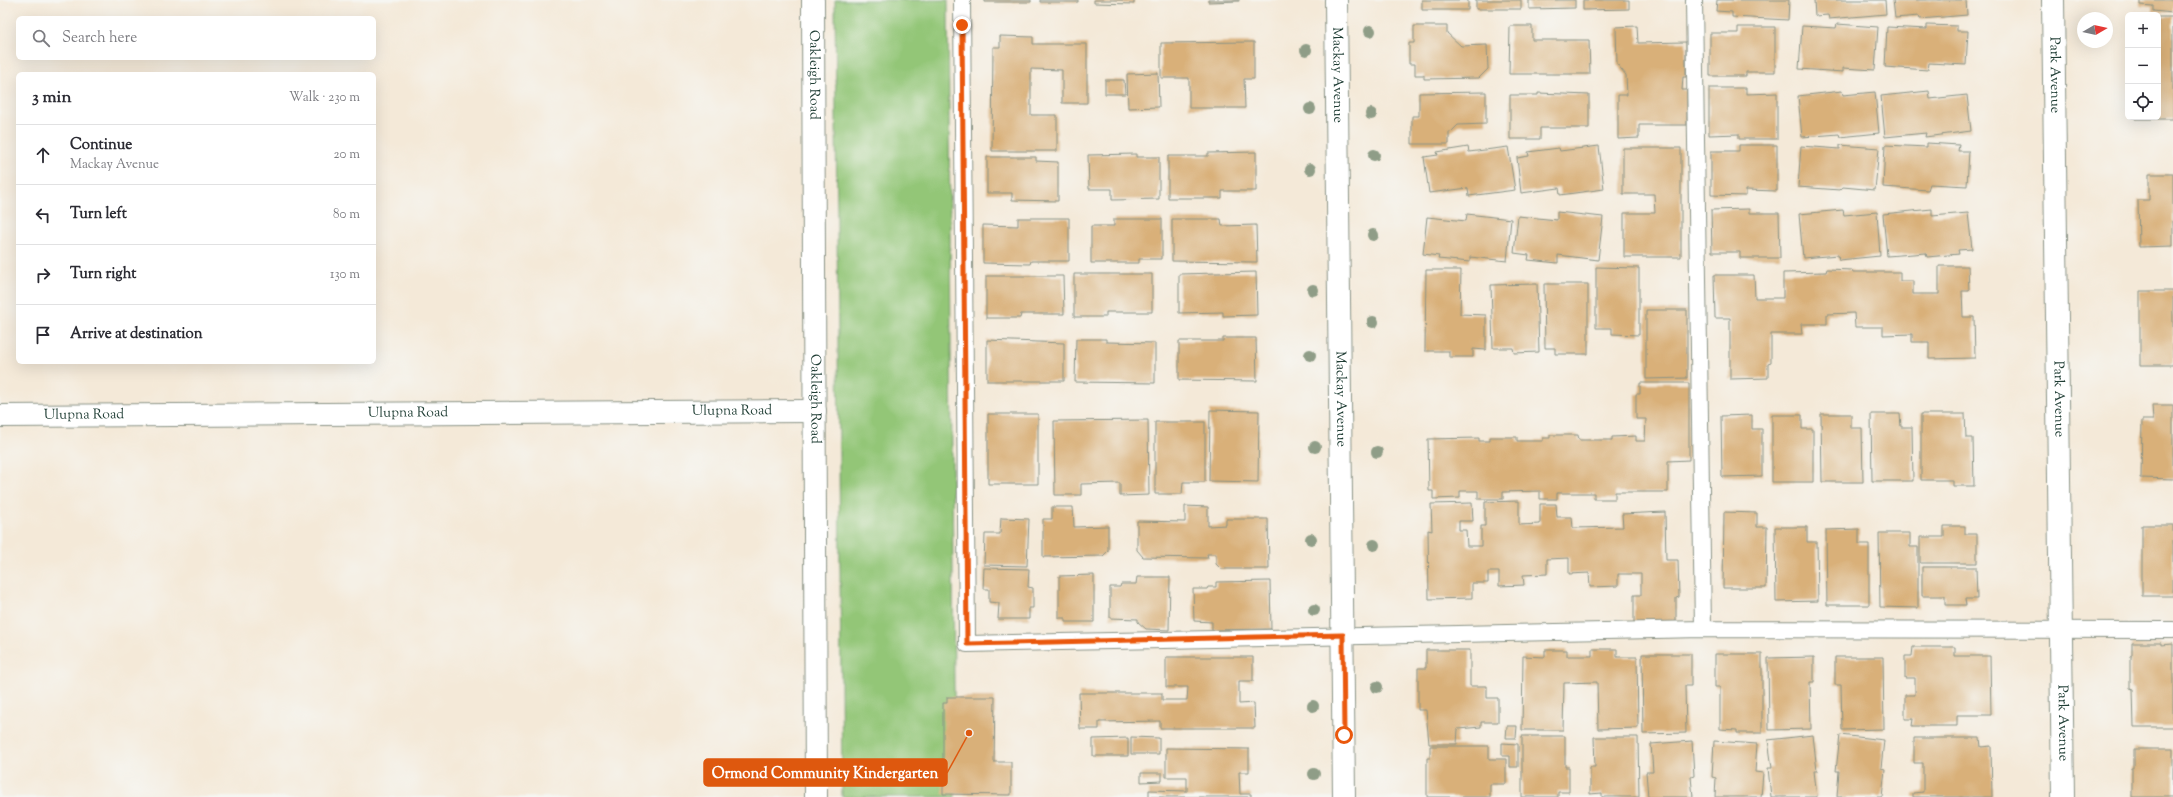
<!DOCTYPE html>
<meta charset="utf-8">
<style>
:root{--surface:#fff;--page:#f7f7f7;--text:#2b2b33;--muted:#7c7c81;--line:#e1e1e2}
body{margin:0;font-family:"Sorts Mill Goudy",serif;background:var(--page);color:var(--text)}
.controls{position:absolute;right:12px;top:12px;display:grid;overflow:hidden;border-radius:6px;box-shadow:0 4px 16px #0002}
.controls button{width:36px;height:36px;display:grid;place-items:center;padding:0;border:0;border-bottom:1px solid var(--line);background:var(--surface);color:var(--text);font:20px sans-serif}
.compass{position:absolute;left:2077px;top:12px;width:36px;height:36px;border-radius:50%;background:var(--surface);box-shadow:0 4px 16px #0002;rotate:81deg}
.stop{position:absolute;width:12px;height:12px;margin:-9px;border:3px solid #ea580c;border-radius:50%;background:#fff}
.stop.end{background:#ea580c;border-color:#fff;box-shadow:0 1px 4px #0008}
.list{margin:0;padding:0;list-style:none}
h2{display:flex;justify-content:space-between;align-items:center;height:52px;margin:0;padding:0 16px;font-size:17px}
h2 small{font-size:13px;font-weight:400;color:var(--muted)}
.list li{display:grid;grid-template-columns:26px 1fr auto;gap:12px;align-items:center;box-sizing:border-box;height:60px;padding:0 16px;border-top:1px solid var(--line)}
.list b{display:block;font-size:15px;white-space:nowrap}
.list p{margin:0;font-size:13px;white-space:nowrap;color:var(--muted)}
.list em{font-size:13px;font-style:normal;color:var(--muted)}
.icon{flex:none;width:22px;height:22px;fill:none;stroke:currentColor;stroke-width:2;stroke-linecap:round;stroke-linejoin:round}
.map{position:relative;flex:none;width:2173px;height:797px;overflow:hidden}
.search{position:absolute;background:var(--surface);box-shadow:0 4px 16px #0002;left:16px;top:16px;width:360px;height:44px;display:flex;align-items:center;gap:10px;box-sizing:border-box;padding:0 14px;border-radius:6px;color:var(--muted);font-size:15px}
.panel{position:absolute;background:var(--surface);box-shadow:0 4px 16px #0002;left:16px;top:72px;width:360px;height:292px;border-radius:6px}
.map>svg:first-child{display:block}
.green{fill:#93c677;stroke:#598256}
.building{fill:#d9b079}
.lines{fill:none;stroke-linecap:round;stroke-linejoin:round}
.service-casing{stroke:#8a9386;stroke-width:18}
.minor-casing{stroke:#8a9386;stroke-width:24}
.tertiary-casing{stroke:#8a9386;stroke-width:24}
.service{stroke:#fff;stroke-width:16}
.minor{stroke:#fff;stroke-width:22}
.tertiary{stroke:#fff;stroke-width:22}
.tree{fill:#8f9d87}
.route{stroke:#ea580c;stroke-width:5}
.labels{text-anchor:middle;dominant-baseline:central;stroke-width:3;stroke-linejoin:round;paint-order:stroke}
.street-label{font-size:14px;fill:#1f3d34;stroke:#f6f6f2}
.leader{fill:none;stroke:#de580e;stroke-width:1.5}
.callout-dot{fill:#de580e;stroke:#f6f6f2;stroke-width:1.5}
.callout{fill:#de580e;stroke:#de580e;stroke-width:1.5}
.callout-label{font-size:15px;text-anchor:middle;font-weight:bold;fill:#fff}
</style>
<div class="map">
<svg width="2173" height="797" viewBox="0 0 2173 797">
<rect width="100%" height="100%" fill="#f6f6f2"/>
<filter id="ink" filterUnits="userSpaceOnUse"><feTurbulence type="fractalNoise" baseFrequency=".025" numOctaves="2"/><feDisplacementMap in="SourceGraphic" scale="8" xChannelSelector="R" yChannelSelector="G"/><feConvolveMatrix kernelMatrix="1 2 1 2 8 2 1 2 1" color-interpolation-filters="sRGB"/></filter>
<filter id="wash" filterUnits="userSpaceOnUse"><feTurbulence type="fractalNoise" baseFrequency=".012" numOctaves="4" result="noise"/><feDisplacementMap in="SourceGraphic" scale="16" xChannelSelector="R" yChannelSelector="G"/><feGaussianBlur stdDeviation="0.9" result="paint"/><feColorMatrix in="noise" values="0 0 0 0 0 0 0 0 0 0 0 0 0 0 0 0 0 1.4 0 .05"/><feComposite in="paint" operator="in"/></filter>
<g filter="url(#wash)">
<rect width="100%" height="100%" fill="#f4e9d8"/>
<!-- green -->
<path class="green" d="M 835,0 L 948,0 L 955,797 L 842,797 Z"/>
<g id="blocks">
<!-- building -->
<path class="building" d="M 985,0 L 1031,0 L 1031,2 L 985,2 Z
M 1040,0 L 1078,0 L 1078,2 L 1040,2 Z
M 1094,0 L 1134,0 L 1134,4 L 1094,3 Z
M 1208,0 L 1239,0 L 1239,1 L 1208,2 Z
M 1422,0 L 1468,0 L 1468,10 L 1422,10 Z
M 1476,0 L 1521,0 L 1521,9 L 1476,9 Z
M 1529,0 L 1575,0 L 1575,8 L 1529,9 Z
M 1583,0 L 1629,0 L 1629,9 L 1583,10 Z
M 1717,0 L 1789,0 L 1788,20 L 1732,17 L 1732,12 L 1716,11 Z
M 1814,0 L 1885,0 L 1886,14 L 1829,19 L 1828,15 L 1815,16 Z
M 1893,0 L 1966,0 L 1967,15 L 1920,19 L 1919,16 L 1895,18 Z
M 2140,0 L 2173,0 L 2173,13 L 2153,11 L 2153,6 L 2140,5 Z
M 2158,17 L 2173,17 L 2173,119 L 2135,119 L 2135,117 L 2158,117 Z
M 1837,24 L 1878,27 L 1875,70 L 1843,68 L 1843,72 L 1799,69 L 1802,26 L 1836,28 Z
M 1927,25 L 1957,26 L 1957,31 L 1968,31 L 1966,65 L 1929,63 L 1928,70 L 1885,67 L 1887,27 L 1927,29 Z
M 1414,26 L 1447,26 L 1447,33 L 1461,46 L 1487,45 L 1488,69 L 1479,78 L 1424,79 L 1424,75 L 1415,75 L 1415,64 L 1409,64 L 1409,43 L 1414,43 Z
M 1510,26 L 1532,26 L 1532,40 L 1589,40 L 1590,74 L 1509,74 Z
M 1637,26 L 1638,43 L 1686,42 L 1686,77 L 1683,77 L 1682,90 L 1687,90 L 1687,125 L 1639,125 L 1639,138 L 1618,139 L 1618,95 L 1627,95 L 1626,75 L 1617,64 L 1616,27 Z
M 1738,27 L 1775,27 L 1775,72 L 1746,72 L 1746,76 L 1710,76 L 1710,33 L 1738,33 Z
M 1000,36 L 1033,37 L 1033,44 L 1087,44 L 1087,103 L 1062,103 L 1062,70 L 1031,69 L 1031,115 L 1057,115 L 1057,151 L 992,151 L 993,47 L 1000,47 Z
M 1254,42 L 1254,79 L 1244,79 L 1245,108 L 1189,108 L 1189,78 L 1161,78 L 1161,43 Z
M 1158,73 L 1159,107 L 1128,108 L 1127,74 Z
M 1105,80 L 1124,80 L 1125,94 L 1105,94 Z
M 1709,88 L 1746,88 L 1746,94 L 1777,93 L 1777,139 L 1739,139 L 1739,134 L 1709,135 Z
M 1842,91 L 1843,95 L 1875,92 L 1879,133 L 1840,137 L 1839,134 L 1802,137 L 1798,96 Z
M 1929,91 L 1930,99 L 1967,95 L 1971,131 L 1925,137 L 1926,133 L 1885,137 L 1881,96 Z
M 1486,92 L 1486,124 L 1458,125 L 1451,132 L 1449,132 L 1449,144 L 1412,144 L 1412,116 L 1419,116 L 1419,93 Z
M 1538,93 L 1589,95 L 1589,128 L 1540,128 L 1540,139 L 1510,139 L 1510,95 L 1538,95 Z
M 1927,143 L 1959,145 L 1958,151 L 1969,151 L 1967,186 L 1930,184 L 1928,190 L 1883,187 L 1885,145 L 1927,147 Z
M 1739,145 L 1777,145 L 1777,191 L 1746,190 L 1746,196 L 1711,195 L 1711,151 L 1739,151 Z
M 1840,145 L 1879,148 L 1875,190 L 1843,187 L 1840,190 L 1798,187 L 1801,146 L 1840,149 Z
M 1599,146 L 1604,189 L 1560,195 L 1559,188 L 1521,193 L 1517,158 L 1529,156 L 1528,152 L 1559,148 L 1560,151 Z
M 1468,147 L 1469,152 L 1508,147 L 1515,190 L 1469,196 L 1468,188 L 1429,193 L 1424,157 L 1438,155 L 1437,152 Z
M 1623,148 L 1681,148 L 1681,257 L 1624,257 L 1624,213 L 1655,213 L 1654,194 L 1623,194 Z
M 1256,152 L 1256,191 L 1222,191 L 1222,198 L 1168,198 L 1168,156 L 1208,156 L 1208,153 Z
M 1136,154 L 1136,157 L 1159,157 L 1159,199 L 1112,200 L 1112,189 L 1089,189 L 1088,155 Z
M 987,157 L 1036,157 L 1036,161 L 1058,162 L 1058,201 L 1012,200 L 1012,193 L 987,193 Z
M 2149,174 L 2173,174 L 2173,246 L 2139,247 L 2138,200 L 2149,200 Z
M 1749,209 L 1749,213 L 1779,213 L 1780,258 L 1740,258 L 1740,252 L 1712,252 L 1711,210 Z
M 1932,209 L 1932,216 L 1968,213 L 1972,249 L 1958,250 L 1959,254 L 1927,257 L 1926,253 L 1887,256 L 1883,214 Z
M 1843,210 L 1844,215 L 1877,212 L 1880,256 L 1839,260 L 1838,255 L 1803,258 L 1799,214 Z
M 1557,212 L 1603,217 L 1598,260 L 1558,255 L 1558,263 L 1528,260 L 1529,255 L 1514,253 L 1518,216 L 1557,220 Z
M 1467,214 L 1511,219 L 1507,261 L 1470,257 L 1470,262 L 1438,259 L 1439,256 L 1423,254 L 1427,217 L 1466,221 Z
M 1018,218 L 1069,218 L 1069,261 L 1031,261 L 1030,264 L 983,263 L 983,225 L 1018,226 Z
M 1114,219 L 1162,219 L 1162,259 L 1139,259 L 1139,263 L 1091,263 L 1091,226 L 1114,226 Z
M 1172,219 L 1221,219 L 1222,226 L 1256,225 L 1257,262 L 1172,261 Z
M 1939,266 L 1968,266 L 1969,291 L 1962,291 L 1963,317 L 1974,317 L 1975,358 L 1929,359 L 1929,342 L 1912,342 L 1912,334 L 1883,335 L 1883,327 L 1855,327 L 1854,313 L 1827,314 L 1827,324 L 1801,324 L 1802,334 L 1771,334 L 1771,362 L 1768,363 L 1768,378 L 1730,379 L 1730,318 L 1715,318 L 1714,275 L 1754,275 L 1755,298 L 1783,298 L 1783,273 L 1826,272 L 1827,269 L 1852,270 L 1853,272 L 1900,272 L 1900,281 L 1913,281 L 1913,294 L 1939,294 Z
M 1596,267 L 1639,268 L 1639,335 L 1612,334 L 1612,328 L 1596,328 Z
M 1426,270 L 1461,270 L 1460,314 L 1486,315 L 1486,350 L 1473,349 L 1473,357 L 1449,357 L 1449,351 L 1425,351 Z
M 1256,272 L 1257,315 L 1223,316 L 1223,312 L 1179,313 L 1179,274 Z
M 1074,274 L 1152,274 L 1152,312 L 1106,312 L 1106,317 L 1074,317 Z
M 986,276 L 1063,276 L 1064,314 L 1021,314 L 1020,318 L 986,318 Z
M 1537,284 L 1539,352 L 1514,353 L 1513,348 L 1493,348 L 1491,285 Z
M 1544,284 L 1588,284 L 1588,354 L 1555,354 L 1555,348 L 1545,348 Z
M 2140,291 L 2173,291 L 2173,365 L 2140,365 Z
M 1646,310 L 1687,310 L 1687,378 L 1646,379 Z
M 1223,338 L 1256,338 L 1257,381 L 1179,380 L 1179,341 L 1223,341 Z
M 1076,339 L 1106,339 L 1106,342 L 1155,343 L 1155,383 L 1075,382 Z
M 987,340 L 1064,343 L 1064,381 L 987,381 Z
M 1640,383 L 1689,383 L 1689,460 L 1668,461 L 1668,492 L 1615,492 L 1615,499 L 1594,499 L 1594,493 L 1557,493 L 1557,499 L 1540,499 L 1540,491 L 1503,492 L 1503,499 L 1478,499 L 1478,491 L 1460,491 L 1460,498 L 1433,499 L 1433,491 L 1429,491 L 1428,439 L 1479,438 L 1479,441 L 1490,441 L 1490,437 L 1517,437 L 1517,441 L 1543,441 L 1543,438 L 1550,438 L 1550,435 L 1578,435 L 1579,440 L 1612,440 L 1612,437 L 1636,436 L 1636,441 L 1645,441 L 1646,419 L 1636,419 L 1636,394 L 1640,394 Z
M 2152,405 L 2173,405 L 2173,479 L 2141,478 L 2142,420 L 2153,420 Z
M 1210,410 L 1259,411 L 1258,482 L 1209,481 Z
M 988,414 L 1038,414 L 1038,484 L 988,484 Z
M 1821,414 L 1851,414 L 1851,428 L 1862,428 L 1863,482 L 1822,482 Z
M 1871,414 L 1900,414 L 1901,427 L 1912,427 L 1913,481 L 1872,481 Z
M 1921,414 L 1965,414 L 1966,438 L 1973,438 L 1974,486 L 1953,486 L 1953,480 L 1921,480 Z
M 1752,415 L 1752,429 L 1762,429 L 1762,476 L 1722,477 L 1721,416 Z
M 1772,415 L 1802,415 L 1802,429 L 1813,429 L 1813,482 L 1772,482 Z
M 1148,420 L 1149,495 L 1120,496 L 1120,483 L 1081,484 L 1081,495 L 1055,495 L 1054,421 Z
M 1155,422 L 1205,422 L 1205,482 L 1183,482 L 1182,494 L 1155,494 Z
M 1519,501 L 1519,525 L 1540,524 L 1540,504 L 1556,504 L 1557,517 L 1572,517 L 1573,528 L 1623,527 L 1622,514 L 1665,512 L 1666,560 L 1678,560 L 1679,597 L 1676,598 L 1676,623 L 1634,623 L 1634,595 L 1641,595 L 1641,574 L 1618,574 L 1618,586 L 1590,587 L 1589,573 L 1569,574 L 1569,558 L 1547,559 L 1547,574 L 1523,575 L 1524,585 L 1499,586 L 1499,572 L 1488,572 L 1488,583 L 1472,583 L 1472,598 L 1429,599 L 1428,530 L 1432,531 L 1431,504 L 1472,503 L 1473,521 L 1459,521 L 1459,530 L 1466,530 L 1467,546 L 1481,546 L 1481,526 L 1485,526 L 1485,502 Z
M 1185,506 L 1208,507 L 1208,526 L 1226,525 L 1226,519 L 1268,519 L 1269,569 L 1221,569 L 1216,564 L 1216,554 L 1207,554 L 1208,558 L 1143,557 L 1137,550 L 1137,521 L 1185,522 Z
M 1052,507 L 1073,507 L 1074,527 L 1108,526 L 1108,551 L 1103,556 L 1043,557 L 1043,519 L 1052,519 Z
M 1724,512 L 1757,513 L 1757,527 L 1767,527 L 1766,588 L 1723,588 Z
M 1001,518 L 1029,519 L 1027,566 L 984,565 L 985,534 L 1000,534 Z
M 2142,525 L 2173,525 L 2173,596 L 2142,596 Z
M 1944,526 L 1965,526 L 1965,534 L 1977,534 L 1977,563 L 1920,563 L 1920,537 L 1944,537 Z
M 1775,527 L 1807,527 L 1807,542 L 1817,542 L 1818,601 L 1776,602 Z
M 1859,529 L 1859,544 L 1869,544 L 1869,605 L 1827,605 L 1826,530 Z
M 1879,533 L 1910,533 L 1910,547 L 1918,547 L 1918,608 L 1880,607 Z
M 1922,567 L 1976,567 L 1977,599 L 1965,599 L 1966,605 L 1945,605 L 1945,596 L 1922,596 Z
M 984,568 L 1029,569 L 1028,587 L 1033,588 L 1033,608 L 1029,608 L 1029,619 L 998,619 L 999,603 L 989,602 L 989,589 L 983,589 Z
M 1094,575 L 1094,622 L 1065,622 L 1065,618 L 1059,618 L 1059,576 Z
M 1137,577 L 1170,577 L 1169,630 L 1146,629 L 1138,622 L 1138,619 L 1110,618 L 1110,587 L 1120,587 L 1121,584 L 1136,584 Z
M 1270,581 L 1271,629 L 1212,630 L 1212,622 L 1194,621 L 1193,589 L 1207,589 L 1208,587 L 1216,587 L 1216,582 Z
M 2132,643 L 2161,643 L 2161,645 L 2173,644 L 2173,727 L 2134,727 L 2133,689 L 2130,688 L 2130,656 L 2132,655 Z
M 1913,647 L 1955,647 L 1955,656 L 1990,656 L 1991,715 L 1957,715 L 1957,726 L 1912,726 L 1913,719 L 1905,719 L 1905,695 L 1915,695 L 1915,678 L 1905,678 L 1905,656 L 1912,656 Z
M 1592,649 L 1617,649 L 1617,657 L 1637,657 L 1638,728 L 1598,729 L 1597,682 L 1564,683 L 1563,730 L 1522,730 L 1523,656 L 1545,657 L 1545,650 L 1567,650 L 1567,656 L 1592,656 Z
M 1426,650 L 1470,650 L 1470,686 L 1487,686 L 1487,698 L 1498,698 L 1498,722 L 1481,722 L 1481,727 L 1458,729 L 1457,744 L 1429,744 L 1426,710 L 1418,710 L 1418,668 L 1426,668 Z
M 1642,654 L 1691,654 L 1691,686 L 1685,686 L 1686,733 L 1643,734 Z
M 1715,654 L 1762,654 L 1762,733 L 1737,733 L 1737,730 L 1720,729 L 1720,687 L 1715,687 Z
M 1166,657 L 1253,657 L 1253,681 L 1239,681 L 1239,704 L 1254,703 L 1255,728 L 1160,728 L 1160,721 L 1099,722 L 1099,729 L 1080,729 L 1079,693 L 1162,693 L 1162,700 L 1187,700 L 1188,687 L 1166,687 Z
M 1814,657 L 1814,682 L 1810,682 L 1811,729 L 1769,730 L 1768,658 Z
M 1835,657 L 1883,657 L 1884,729 L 1842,730 L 1841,685 L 1835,685 Z
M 947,697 L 995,697 L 994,762 L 1011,762 L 1011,795 L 943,794 L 943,703 L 947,703 Z
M 1507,726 L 1517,726 L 1516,738 L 1506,738 Z
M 1813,735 L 1817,771 L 1814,771 L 1817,797 L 1771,797 L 1768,768 L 1772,768 L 1768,740 Z
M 1840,735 L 1884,740 L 1881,768 L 1885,769 L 1882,797 L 1837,797 L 1839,771 L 1836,771 Z
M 1522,736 L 1565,736 L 1565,767 L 1569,767 L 1569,792 L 1558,792 L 1558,797 L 1522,797 Z
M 1131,737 L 1159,738 L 1159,754 L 1131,754 Z
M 1594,737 L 1638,737 L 1639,797 L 1602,797 L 1602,793 L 1590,794 L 1590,767 L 1595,767 Z
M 1128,738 L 1128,756 L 1093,756 L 1093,739 Z
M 1914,738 L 1980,738 L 1981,747 L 1991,746 L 1992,797 L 1913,797 L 1913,793 L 1923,792 L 1923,763 L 1914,763 Z
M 1692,741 L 1694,776 L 1691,777 L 1693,797 L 1648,797 L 1646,772 L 1653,772 L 1651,744 Z
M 1714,741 L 1757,744 L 1755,772 L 1763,773 L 1761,797 L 1715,797 L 1716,778 L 1712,777 Z
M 1502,743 L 1518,744 L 1518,767 L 1510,767 L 1510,756 L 1502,756 Z
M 1430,746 L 1489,746 L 1489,759 L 1506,759 L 1506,784 L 1490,784 L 1490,797 L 1427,797 L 1427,758 L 1430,758 Z
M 1166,748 L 1249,749 L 1249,772 L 1239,772 L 1240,794 L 1251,794 L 1251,797 L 1149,797 L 1149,790 L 1187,791 L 1187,777 L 1166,777 Z
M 2134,749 L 2173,749 L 2173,797 L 2132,797 L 2132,768 L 2134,768 Z
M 1141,773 L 1162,773 L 1162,781 L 1141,782 Z"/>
</g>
</g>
<g filter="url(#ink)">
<use href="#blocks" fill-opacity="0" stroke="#8a9386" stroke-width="1"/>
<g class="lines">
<defs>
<path id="service" d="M 962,0 L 967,644 L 1703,629 L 2173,630
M 1694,0 L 1703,629"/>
<g id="minor">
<path id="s1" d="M 1336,0 L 1344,797"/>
<path id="s2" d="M 2053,0 L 2063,797"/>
<path id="s3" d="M 0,416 L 815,411"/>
</g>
<g id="tertiary">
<path id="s4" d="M 813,0 L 816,797"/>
</g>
</defs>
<!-- service casing -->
<use href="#service" class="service-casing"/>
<!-- minor casing -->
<use href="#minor" class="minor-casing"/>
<!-- tertiary casing -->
<use href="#tertiary" class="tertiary-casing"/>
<!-- service -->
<use href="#service" class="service"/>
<!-- minor -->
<use href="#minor" class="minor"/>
<!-- tertiary -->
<use href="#tertiary" class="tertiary"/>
</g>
<!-- trees -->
<g class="tree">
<circle cx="1370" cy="31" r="6"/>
<circle cx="1306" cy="50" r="6"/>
<circle cx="1310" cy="109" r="6"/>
<circle cx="1371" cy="114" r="6"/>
<circle cx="1374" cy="155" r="6"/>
<circle cx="1310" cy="169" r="6"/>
<circle cx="1373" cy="235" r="6"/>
<circle cx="1313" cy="290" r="6"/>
<circle cx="1373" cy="322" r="6"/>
<circle cx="1310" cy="355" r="6"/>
<circle cx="1315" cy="447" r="6"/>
<circle cx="1377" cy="452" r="6"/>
<circle cx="1311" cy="539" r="6"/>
<circle cx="1374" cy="545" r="6"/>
<circle cx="1314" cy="610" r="6"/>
<circle cx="1377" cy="687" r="6"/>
<circle cx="1313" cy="706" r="6"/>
<circle cx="1314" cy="774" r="6"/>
</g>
</g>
<g class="lines" filter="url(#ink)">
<!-- route -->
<path class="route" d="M 962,25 L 967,644 L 1343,635 L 1344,735"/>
</g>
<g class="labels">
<!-- street labels -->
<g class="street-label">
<text stroke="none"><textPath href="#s4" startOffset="75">Oakleigh Road</textPath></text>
<text stroke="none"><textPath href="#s1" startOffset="75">Mackay Avenue</textPath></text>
<text stroke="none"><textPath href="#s2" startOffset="75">Park Avenue</textPath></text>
<text stroke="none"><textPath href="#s4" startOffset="399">Oakleigh Road</textPath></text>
<text stroke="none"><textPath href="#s2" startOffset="399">Park Avenue</textPath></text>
<text stroke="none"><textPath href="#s1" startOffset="399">Mackay Avenue</textPath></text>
<text stroke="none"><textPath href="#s3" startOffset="732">Ulupna Road</textPath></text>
<text stroke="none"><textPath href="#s3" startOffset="408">Ulupna Road</textPath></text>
<text stroke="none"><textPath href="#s3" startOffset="84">Ulupna Road</textPath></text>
<text stroke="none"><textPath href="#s2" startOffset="723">Park Avenue</textPath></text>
</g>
</g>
<!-- callouts -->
<path class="leader" d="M969 733L947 773"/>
<circle class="callout-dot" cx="969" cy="733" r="4"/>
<rect class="callout" x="704" y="759" width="243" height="27" rx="4"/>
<g class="callout-label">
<text x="825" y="778">Ormond Community Kindergarten</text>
</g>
</svg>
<div class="controls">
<button>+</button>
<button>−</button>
<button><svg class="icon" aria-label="locate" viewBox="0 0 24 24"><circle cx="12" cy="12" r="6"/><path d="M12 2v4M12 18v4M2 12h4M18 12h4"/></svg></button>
</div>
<svg class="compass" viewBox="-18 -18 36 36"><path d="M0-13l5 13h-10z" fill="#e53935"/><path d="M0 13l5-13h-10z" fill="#7c7c81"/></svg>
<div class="stop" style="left:1344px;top:735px"></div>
<div class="stop end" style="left:962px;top:25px"></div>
<div class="search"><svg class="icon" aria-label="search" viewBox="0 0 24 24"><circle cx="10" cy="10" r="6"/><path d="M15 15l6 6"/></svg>Search here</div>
<section class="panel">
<h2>3 min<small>Walk · 230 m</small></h2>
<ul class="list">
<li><svg class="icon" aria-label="ahead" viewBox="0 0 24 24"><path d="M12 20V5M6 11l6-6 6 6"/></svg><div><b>Continue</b><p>Mackay Avenue</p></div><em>20 m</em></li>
<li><svg class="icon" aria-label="left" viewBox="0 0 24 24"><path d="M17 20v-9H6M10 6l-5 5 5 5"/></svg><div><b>Turn left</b></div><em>80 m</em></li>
<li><svg class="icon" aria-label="right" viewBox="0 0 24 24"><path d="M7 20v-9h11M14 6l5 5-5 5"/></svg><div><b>Turn right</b></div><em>130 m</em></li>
<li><svg class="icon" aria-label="arrive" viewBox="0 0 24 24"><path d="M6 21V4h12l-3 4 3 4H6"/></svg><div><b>Arrive at destination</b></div></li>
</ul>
</section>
</div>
